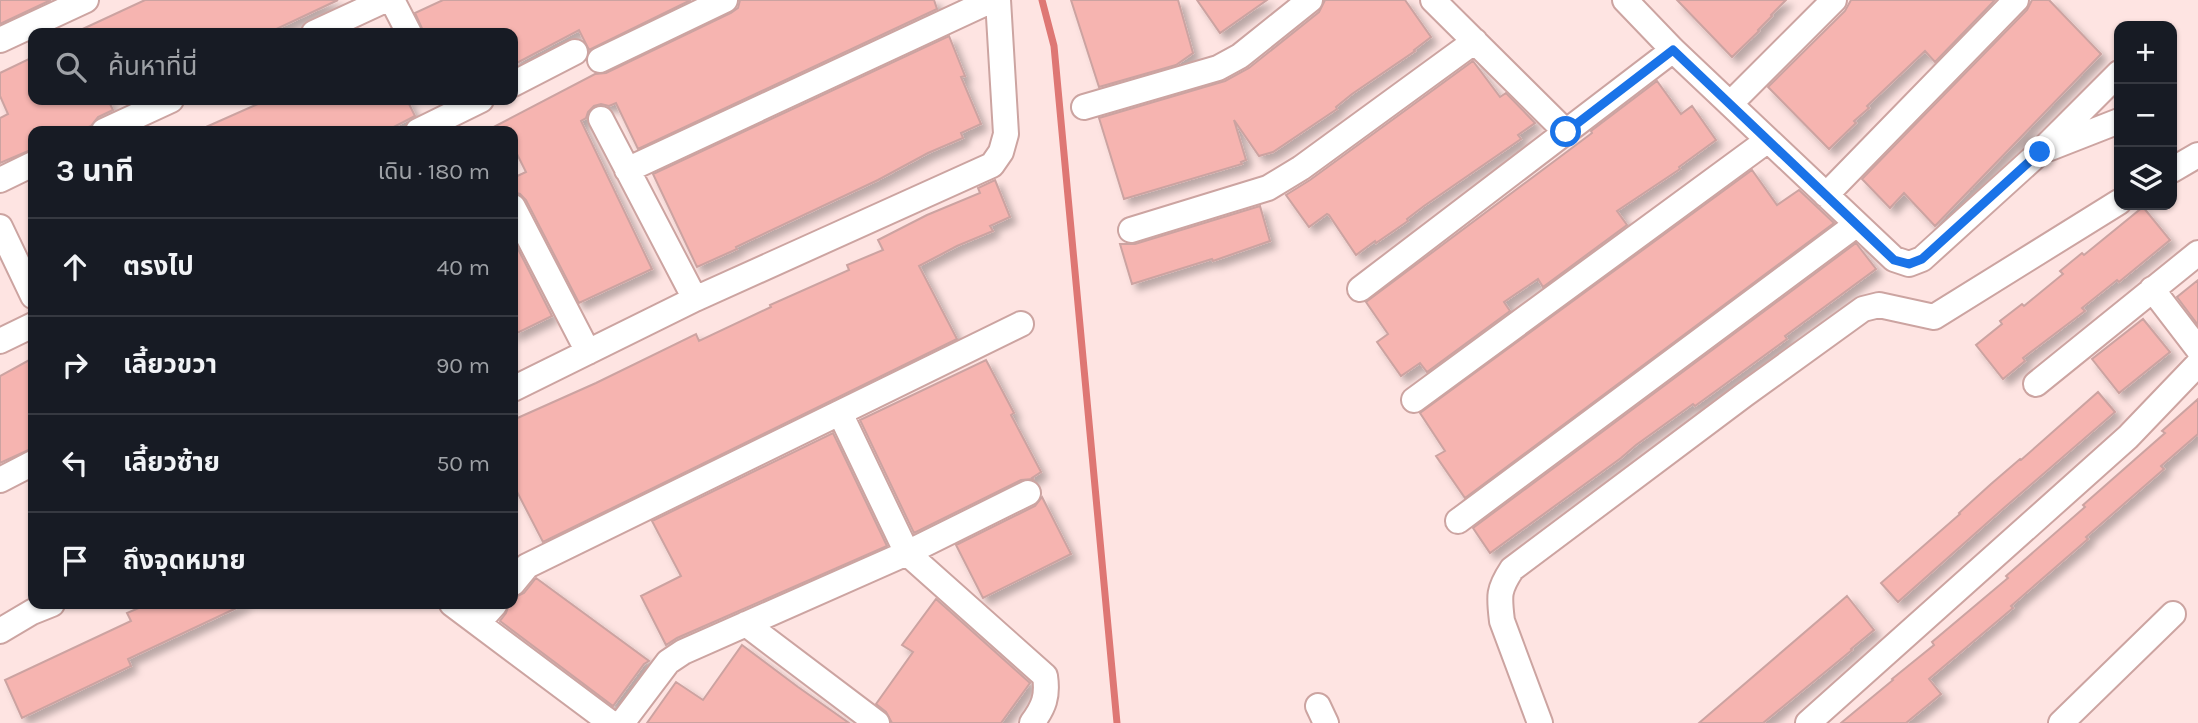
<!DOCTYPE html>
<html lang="th">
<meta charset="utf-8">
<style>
:root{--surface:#171b24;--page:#242831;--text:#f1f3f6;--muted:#9ea1a6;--line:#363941}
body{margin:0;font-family:Karla,"Noto Sans Thai",sans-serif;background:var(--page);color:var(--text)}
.controls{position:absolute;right:21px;top:21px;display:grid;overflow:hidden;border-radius:14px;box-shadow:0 2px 5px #0004}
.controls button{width:63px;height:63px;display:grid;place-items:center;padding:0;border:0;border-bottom:2px solid var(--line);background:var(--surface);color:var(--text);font:35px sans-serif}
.stop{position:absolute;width:21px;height:21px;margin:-16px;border:5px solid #1a73e8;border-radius:50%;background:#fff}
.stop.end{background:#1a73e8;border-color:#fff;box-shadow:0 2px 7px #0008}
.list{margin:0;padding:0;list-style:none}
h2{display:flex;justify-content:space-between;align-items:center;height:91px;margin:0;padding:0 28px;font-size:30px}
h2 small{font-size:23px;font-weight:400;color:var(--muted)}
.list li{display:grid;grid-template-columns:46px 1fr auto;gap:21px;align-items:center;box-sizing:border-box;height:98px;padding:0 28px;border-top:2px solid var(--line)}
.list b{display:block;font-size:26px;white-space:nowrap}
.list em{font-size:23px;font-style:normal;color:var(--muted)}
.icon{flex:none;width:38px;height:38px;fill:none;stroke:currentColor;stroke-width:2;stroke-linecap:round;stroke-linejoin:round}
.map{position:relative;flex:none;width:2198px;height:723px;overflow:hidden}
.search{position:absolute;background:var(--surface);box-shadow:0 2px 5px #0004;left:28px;top:28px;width:490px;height:77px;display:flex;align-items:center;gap:18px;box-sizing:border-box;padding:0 24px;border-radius:14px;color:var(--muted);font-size:26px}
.panel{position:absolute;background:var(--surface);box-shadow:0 2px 5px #0004;left:28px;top:126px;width:490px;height:483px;border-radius:14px}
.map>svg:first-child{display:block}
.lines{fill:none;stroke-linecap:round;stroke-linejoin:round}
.stream{stroke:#de7774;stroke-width:7}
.building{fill:#f6b4b0;stroke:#cca3a1;stroke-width:2;filter:url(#shadow)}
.minor-casing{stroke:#cca4a1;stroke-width:28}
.minor{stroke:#fff;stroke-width:24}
.route{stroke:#1a73e8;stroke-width:9}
</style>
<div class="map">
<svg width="2198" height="723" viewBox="0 0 2198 723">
<defs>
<filter id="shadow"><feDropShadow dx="6" dy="6" stdDeviation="3.5" flood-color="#0004"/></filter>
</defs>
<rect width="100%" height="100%" fill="#fee4e2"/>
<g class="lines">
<!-- stream -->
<path class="stream" d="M 1042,0 L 1054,46 L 1117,723"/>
</g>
<!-- building -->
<path class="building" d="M 0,0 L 51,0 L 0,24 Z
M 145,0 L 338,0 L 268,33 L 74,33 Z
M 443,0 L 691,0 L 589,50 L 579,30 L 513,65 L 513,33 L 424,33 L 415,13 Z
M 740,0 L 934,0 L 937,9 L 638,149 L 616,103 L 609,106 L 601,104 L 594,106 L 588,112 L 586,118 L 581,121 L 652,269 L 579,303 L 526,200 L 520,194 L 513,192 L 513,178 L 526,172 L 513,146 L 513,131 L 486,131 L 595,74 L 606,73 L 731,13 L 738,8 Z
M 1071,0 L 1178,0 L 1193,53 L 1176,65 L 1099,87 Z
M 1197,0 L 1267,0 L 1220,33 Z
M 1325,0 L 1405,0 L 1431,37 L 1414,50 L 1415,51 L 1352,94 L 1336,107 L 1337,109 L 1273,152 L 1259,156 L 1234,120 L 1246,160 L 1241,162 L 1242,164 L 1124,199 L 1099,118 L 1225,81 L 1249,68 L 1319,12 Z
M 1677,0 L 1786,0 L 1771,15 L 1772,16 L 1758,30 L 1759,31 L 1732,57 Z
M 1851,0 L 1995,0 L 1935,62 L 1925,51 L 1867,106 L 1869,108 L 1854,121 L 1856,123 L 1829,149 L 1768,87 L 1845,11 Z
M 2032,0 L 2049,0 L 2101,54 L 1935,226 L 1904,193 L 1890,208 L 1862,179 L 2027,10 Z
M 949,36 L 965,76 L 961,77 L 981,124 L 961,133 L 963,138 L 928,153 L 878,180 L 736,247 L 737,249 L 697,267 L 653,174 Z
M 33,57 L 33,100 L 108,100 L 113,110 L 98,117 L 91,126 L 79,131 L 33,131 L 33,149 L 0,163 L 0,118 L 8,114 L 0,96 L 0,73 Z
M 1473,61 L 1500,97 L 1506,93 L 1535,123 L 1518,135 L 1521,139 L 1424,206 L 1407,219 L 1408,221 L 1376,243 L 1375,241 L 1356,255 L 1329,215 L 1327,214 L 1309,227 L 1286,195 L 1310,180 Z
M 1657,81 L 1681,114 L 1692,106 L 1716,140 L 1679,167 L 1680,169 L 1617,211 L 1627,225 L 1543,287 L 1538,279 L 1504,302 L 1510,311 L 1427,372 L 1420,363 L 1401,376 L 1377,342 L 1388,334 L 1366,302 L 1592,133 L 1591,131 Z
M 267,100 L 407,100 L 415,116 L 386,131 L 197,131 Z
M 1752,170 L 1777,205 L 1799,190 L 1834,223 L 1465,498 L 1436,456 L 1445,451 L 1420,413 Z
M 995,180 L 1010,217 L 990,226 L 993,231 L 957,246 L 919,266 L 957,339 L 543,542 L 513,484 L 513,420 L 596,383 L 696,334 L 699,341 L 771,307 L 770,305 L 849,270 L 847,265 L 883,250 L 878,240 L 927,215 L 980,193 L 978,188 Z
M 1260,206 L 1270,241 L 1213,261 L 1212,259 L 1132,284 L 1120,244 L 1135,244 Z
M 2143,207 L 2170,240 L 2119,282 L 2117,280 L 2082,308 L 2085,311 L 2023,358 L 2025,361 L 2003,379 L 1976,345 L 2002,324 L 2000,321 L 2022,304 L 2024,306 L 2063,274 L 2060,271 L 2082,253 L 2084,255 Z
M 513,239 L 552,316 L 513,335 Z
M 1856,243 L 1876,269 L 1785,336 L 1787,339 L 1724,385 L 1695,406 L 1693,404 L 1636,445 L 1621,458 L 1490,553 L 1473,528 Z
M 2198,280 L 2198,325 L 2177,297 Z
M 2143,319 L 2170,352 L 2119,393 L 2092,359 Z
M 33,358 L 33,448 L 0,463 L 0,376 Z
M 986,360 L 1014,413 L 1011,415 L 1041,472 L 1032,478 L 1033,479 L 1021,480 L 914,533 L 860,420 Z
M 2098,392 L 2115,412 L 2005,507 L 1898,602 L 1881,583 L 1960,514 L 1959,513 L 1991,484 L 2020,459 L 2021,460 Z
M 2198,399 L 2198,434 L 2161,466 L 2164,469 L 2086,537 L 2088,539 L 2011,606 L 2013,608 L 1929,679 L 1941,694 L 1906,723 L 1841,723 L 1893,680 L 1892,679 L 1934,645 L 1932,642 L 2008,578 L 2006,576 L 2085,507 L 2083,505 L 2165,433 L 2162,431 Z
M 833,433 L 887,546 L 677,638 L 666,645 L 641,596 L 681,576 L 652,521 Z
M 1042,497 L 1071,554 L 983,598 L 956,545 L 1035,506 Z
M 536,578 L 649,661 L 644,664 L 613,706 L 500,621 L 506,613 L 509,604 L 513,604 L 513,598 L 524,593 Z
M 1847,596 L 1874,630 L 1851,649 L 1852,650 L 1763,723 L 1699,723 Z
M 936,599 L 1030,683 L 1001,723 L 892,723 L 886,712 L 876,704 L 913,652 L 902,645 Z
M 148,604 L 245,604 L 128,659 L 131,666 L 22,718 L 5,680 L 131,621 L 127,613 Z
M 742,645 L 798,687 L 849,723 L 647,723 L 676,682 L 703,700 Z"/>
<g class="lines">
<defs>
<path id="minor" d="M 392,0 L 409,33
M 1433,0 L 1566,132
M 1625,0 L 1673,50 L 1894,259 L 1909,264 L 1922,259 L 2040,152 L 2119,73
M 314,33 L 385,0
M 0,40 L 86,0
M 600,60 L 725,0
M 513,84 L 575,52
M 1730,104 L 1834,0
M 1084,107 L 1218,68 L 1240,56 L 1310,0
M 601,119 L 695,299
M 104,131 L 171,100
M 418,131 L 481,100
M 2050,148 L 2119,121
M 627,170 L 992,0
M 2172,170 L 2198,155
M 0,180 L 33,164
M 1826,195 L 2016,0
M 513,207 L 588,352
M 0,227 L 33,296
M 1131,230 L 1268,188 L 1301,168 L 1475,41
M 1360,289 L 1673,50
M 2152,289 L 2198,349
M 0,341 L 33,325
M 2036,384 L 2198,253
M 513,389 L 695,299 L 992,165 L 1001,152 L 1006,134 L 998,0
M 1414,400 L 1768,140
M 840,413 L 907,553 L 1045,676 C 1048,696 1044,707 1032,723
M 0,480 L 33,463
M 1458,521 L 1857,224
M 513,583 L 527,566 L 1021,324
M 452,604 L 611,723
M 478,623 L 495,604
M 746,624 L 877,723
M 0,631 L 32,612 L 52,604
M 1318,706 L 1326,723
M 622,723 L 668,662 L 683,652 L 907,553 L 1028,493
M 1540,723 L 1502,621 C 1499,596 1498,590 1512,569 L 1744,395 L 1863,309 L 1879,305 L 1934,317 L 2119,202
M 1808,723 L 2128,437 L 2198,364
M 2061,723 L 2173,614"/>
</defs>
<!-- minor casing -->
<use href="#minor" class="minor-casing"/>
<!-- minor -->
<use href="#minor" class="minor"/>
</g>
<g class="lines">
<!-- route -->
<path class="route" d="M 1566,132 L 1673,50 L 1894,260 L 1909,264 L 1922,259 L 2040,152"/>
</g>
</svg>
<div class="controls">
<button>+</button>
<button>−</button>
<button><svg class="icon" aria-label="layers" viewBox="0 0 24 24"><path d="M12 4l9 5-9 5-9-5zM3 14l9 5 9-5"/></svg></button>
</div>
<div class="stop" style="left:1566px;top:132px"></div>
<div class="stop end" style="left:2040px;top:152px"></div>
<div class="search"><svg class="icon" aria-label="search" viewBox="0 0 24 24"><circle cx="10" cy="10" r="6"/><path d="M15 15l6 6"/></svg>ค้นหาที่นี่</div>
<section class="panel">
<h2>3 นาที<small>เดิน · 180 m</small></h2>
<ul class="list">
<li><svg class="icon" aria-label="ahead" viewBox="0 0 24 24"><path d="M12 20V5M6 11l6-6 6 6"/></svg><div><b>ตรงไป</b></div><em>40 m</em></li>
<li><svg class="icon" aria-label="right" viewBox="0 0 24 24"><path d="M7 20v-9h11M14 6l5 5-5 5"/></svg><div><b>เลี้ยวขวา</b></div><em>90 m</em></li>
<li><svg class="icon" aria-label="left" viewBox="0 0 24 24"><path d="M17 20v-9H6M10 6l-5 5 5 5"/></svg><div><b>เลี้ยวซ้าย</b></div><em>50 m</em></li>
<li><svg class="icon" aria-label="arrive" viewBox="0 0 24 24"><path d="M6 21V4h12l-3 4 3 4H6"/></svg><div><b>ถึงจุดหมาย</b></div></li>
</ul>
</section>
</div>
